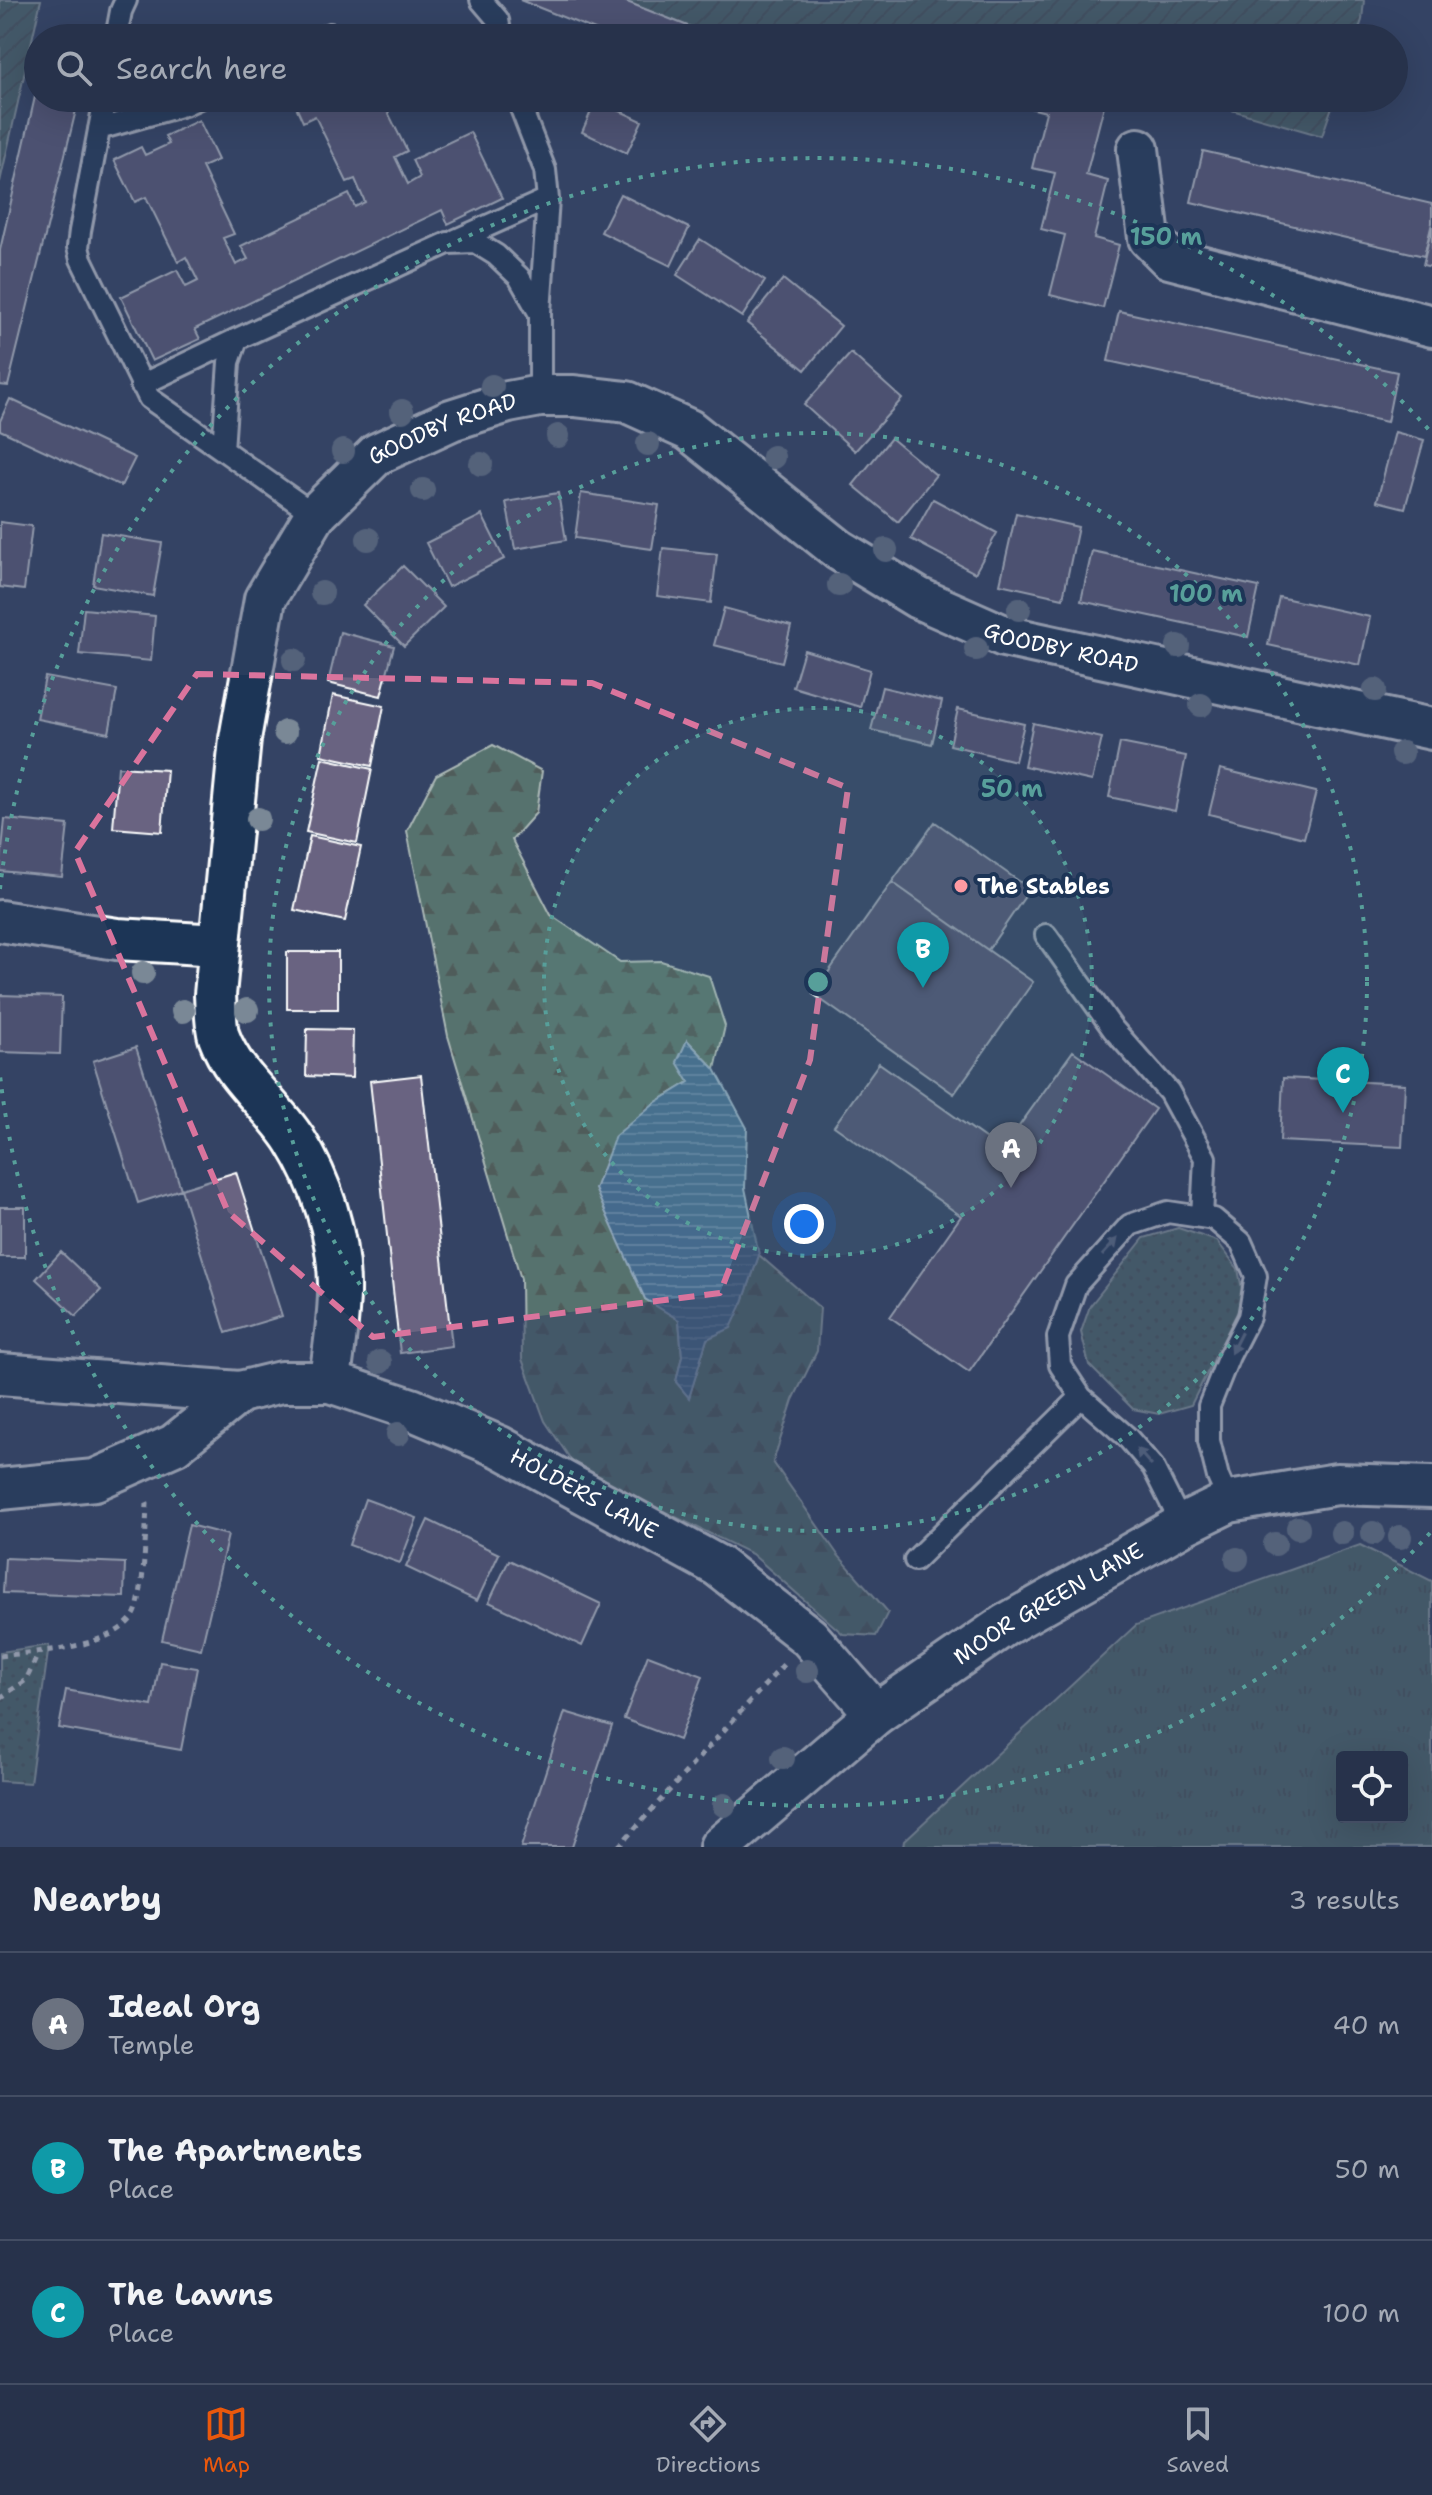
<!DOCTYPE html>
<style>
:root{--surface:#27324b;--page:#2f3a52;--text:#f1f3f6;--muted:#a4aab5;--line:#434d63;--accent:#ea580c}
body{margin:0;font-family:"Shantell Sans",sans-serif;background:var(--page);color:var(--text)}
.controls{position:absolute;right:24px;bottom:24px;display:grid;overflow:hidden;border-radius:8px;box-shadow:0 8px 32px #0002}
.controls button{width:72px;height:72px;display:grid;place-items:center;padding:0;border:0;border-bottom:2px solid var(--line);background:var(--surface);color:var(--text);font:40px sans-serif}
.you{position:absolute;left:804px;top:1224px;width:28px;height:28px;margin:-20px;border:6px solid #fff;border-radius:50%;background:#1a73e8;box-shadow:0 0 0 12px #1a73e833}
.badge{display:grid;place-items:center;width:52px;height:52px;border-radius:50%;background:var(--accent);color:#fff;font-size:26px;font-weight:700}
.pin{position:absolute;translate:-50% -66px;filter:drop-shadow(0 2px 4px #0008)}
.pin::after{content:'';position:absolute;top:42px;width:28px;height:24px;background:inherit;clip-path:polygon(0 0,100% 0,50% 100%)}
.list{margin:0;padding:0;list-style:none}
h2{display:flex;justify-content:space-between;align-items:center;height:104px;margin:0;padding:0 32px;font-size:34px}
h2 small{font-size:26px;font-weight:400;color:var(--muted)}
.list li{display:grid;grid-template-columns:52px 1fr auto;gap:24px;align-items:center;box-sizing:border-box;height:144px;padding:0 32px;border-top:2px solid var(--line)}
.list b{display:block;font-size:30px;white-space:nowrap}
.list p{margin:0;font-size:26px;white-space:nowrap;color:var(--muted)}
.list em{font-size:26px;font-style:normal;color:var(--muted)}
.icon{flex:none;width:44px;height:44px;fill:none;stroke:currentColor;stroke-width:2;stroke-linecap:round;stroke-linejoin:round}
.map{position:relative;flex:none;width:1432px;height:1847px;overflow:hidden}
.search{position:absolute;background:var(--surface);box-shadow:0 8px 32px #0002;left:24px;right:24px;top:24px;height:88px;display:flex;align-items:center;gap:20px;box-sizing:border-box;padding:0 28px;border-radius:44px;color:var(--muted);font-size:30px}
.sheet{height:536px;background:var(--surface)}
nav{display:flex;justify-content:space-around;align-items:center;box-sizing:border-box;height:112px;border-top:2px solid var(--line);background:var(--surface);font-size:22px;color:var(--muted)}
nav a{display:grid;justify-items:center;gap:4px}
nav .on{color:var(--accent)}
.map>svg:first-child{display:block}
.grass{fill:url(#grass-dots);stroke:#abb8b6;stroke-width:2}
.forest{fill:url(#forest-firs);stroke:#abb8b6;stroke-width:2}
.park{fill:url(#park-tufts);stroke:#abb8b6;stroke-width:2;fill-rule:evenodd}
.garden{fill:url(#garden-furrows);stroke:#abb8b6;stroke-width:2}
.water{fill:url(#water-rules);stroke:#8fa6bb;stroke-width:2}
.building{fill:#696481;stroke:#fff;stroke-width:2}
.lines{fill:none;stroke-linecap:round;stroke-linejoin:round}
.service-casing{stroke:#fff;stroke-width:26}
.minor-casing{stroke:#fff;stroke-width:46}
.path{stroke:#fff;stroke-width:5;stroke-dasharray:6 6;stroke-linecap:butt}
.service{stroke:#1d3557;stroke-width:20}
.minor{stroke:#1d3557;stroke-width:40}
.tree{fill:#7a8896}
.oneway{fill:#6c7c92}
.marked{fill:none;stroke:#da749d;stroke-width:6;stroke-dasharray:16 10;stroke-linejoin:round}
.ring{fill:none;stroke:#579f9a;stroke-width:4;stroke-dasharray:4 8}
.poi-dot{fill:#ff9aa2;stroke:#1d3557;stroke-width:3}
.labels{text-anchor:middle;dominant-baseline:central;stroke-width:8;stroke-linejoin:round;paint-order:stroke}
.street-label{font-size:22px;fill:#fff;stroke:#1d3557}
.poi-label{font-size:22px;font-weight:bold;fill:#fff;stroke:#1d3557;text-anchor:start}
.centre{fill:#579f9a;stroke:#1d3557;stroke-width:4}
.ring-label{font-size:24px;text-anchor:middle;font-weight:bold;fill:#579f9a;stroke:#1d3557;stroke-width:8;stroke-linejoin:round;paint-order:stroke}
</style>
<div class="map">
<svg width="1432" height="1847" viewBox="0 0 1432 1847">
<defs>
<pattern id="grass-dots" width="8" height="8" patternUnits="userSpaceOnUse" patternTransform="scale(2)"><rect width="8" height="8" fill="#57726e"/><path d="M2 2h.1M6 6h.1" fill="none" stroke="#505b5a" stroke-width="1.8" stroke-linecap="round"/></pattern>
<pattern id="forest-firs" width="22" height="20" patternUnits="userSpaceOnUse" patternTransform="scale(2)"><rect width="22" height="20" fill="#57726e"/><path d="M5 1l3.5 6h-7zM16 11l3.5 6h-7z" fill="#505b5a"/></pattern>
<pattern id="park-tufts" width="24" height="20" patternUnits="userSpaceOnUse" patternTransform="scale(2)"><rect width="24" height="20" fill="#57726e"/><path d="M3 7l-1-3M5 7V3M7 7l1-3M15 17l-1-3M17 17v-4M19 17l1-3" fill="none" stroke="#505b5a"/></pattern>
<pattern id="garden-furrows" width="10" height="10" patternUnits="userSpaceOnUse" patternTransform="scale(2)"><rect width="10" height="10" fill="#57726e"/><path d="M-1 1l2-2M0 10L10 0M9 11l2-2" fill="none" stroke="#505b5a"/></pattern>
<pattern id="water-rules" width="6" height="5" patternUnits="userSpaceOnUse" patternTransform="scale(2)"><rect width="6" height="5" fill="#456b8d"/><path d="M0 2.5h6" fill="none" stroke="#61819e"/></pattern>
</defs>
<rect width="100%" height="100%" fill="#344364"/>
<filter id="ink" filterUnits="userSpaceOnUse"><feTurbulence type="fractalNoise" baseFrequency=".0125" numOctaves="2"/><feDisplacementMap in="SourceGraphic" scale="16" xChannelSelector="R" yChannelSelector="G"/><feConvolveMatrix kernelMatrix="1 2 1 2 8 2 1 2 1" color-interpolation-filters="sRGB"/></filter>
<g filter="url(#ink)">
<!-- grass -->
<path class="grass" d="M 1178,1228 L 1217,1241 L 1238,1269 L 1244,1299 L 1191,1405 L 1159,1414 L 1133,1409 L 1089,1365 L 1081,1332 L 1090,1306 L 1144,1238 Z
M 49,1645 L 30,1783 L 0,1781 L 0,1652 Z"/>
<!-- forest -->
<path class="forest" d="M 493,745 L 542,771 L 536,813 L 512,840 L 551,915 L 620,962 L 661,961 L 709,976 L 725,1026 L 715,1069 L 688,1041 L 689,1082 L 653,1104 L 645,1299 L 679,1320 L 682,1356 L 676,1382 L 689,1397 L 707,1339 L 743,1302 L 759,1255 L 820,1308 L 817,1351 L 793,1400 L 773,1462 L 838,1555 L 888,1612 L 876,1636 L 843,1634 L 752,1554 L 577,1469 L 545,1421 L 522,1359 L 521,1279 L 448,1036 L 407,831 L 436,775 Z"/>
<!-- park -->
<path class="park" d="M 1360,1545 L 1432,1581 L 1432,1847 L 903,1847 L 904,1841 L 1136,1625 ZM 1342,1757 L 1402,1757 L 1402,1817 L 1342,1817 Z"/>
<!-- garden -->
<path class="garden" d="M 0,0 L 41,0 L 0,182 Z
M 622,0 L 1364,0 L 1362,20 L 1356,38 L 726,38 L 713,36 Z
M 1180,98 L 1335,98 L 1322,136 L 1197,100 Z"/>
<!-- water -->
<path class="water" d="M 687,1040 L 715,1069 L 747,1128 L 745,1188 L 759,1255 L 743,1302 L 731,1328 L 707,1339 L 689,1398 L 676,1382 L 682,1356 L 679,1320 L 645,1299 L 595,1189 L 615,1136 L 653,1104 L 689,1082 L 677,1062 Z"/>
<!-- building -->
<path class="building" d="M 520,0 L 622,0 L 713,36 L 615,38 Z
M 37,88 L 38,98 L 79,98 L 8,386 L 0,385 L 0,250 Z
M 292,98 L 381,98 L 407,151 L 395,157 L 408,184 L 420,177 L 412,160 L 470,132 L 502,198 L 448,224 L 442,210 L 195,329 L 200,339 L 152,361 L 121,297 L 177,270 L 186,287 L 198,281 L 186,257 L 178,262 L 146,197 L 135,202 L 114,160 L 141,147 L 145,155 L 169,144 L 165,136 L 199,120 L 218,160 L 202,167 L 234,234 L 223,238 L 236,265 L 248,259 L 241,246 L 349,194 L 355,207 L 365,202 L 355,179 L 347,182 L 315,116 L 303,122 Z
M 1028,98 L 1106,98 L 1086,175 L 1108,181 L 1094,238 L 1119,245 L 1103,308 L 1050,295 L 1065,235 L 1041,229 L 1055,173 L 1032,168 L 1046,112 L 1026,107 Z
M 596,100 L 642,121 L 627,153 L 582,132 Z
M 1203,151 L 1432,204 L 1432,223 L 1424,256 L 1191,202 Z
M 620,194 L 689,228 L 671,266 L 601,232 Z
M 1432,225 L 1432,267 L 1423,265 Z
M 700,239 L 765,281 L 742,317 L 677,275 Z
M 783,279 L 841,326 L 805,370 L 747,323 Z
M 1119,311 L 1397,372 L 1387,422 L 1108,361 Z
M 851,353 L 902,399 L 855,451 L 804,405 Z
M 10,399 L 135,458 L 121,486 L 0,430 L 0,421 Z
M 1395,432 L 1424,440 L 1405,508 L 1377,501 Z
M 891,438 L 936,475 L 898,522 L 853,485 Z
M 558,493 L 566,540 L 515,549 L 506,502 Z
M 581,493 L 659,505 L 652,549 L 575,538 Z
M 933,499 L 997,533 L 975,573 L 911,539 Z
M 1016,513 L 1078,527 L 1063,598 L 1000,584 Z
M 482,515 L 504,559 L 448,587 L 426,543 Z
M 0,522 L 32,526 L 24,590 L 0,587 Z
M 101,533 L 162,543 L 153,596 L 93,585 Z
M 663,548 L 717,554 L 711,603 L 657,596 Z
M 1092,551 L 1259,587 L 1248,637 L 1081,601 Z
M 403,566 L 444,607 L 404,646 L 363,605 Z
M 1279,597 L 1370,617 L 1360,665 L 1268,645 Z
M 724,608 L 791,626 L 782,662 L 714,645 Z
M 84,609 L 155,616 L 151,661 L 79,654 Z
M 340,632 L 394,646 L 381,696 L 328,683 Z
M 804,650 L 870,670 L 860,707 L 793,687 Z
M 45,677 L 117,690 L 109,733 L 37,719 Z
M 882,687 L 942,701 L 932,744 L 871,730 Z
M 333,695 L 384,706 L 372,766 L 321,755 Z
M 958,709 L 1024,724 L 1015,761 L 950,745 Z
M 1033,723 L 1102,738 L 1092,781 L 1024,766 Z
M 1120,743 L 1186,756 L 1175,811 L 1109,797 Z
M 322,758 L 372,769 L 357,843 L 306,832 Z
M 118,767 L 167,770 L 162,832 L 113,828 Z
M 1220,769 L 1316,792 L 1304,838 L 1209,814 Z
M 5,819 L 68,825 L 62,877 L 0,871 Z
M 935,822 L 1030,889 L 988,950 L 892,882 Z
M 310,836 L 361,847 L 345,921 L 294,910 Z
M 892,882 L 1033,982 L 954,1094 L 813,994 Z
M 287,952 L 338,952 L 338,1009 L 287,1009 Z
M 0,995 L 62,997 L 60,1054 L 0,1052 Z
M 307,1029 L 353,1030 L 352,1078 L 306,1076 Z
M 136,1047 L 181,1189 L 138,1203 L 93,1061 Z
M 1073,1051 L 1155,1109 L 969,1372 L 890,1317 L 961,1216 L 834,1126 L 879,1063 L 1002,1150 Z
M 421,1075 L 452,1346 L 400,1353 L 370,1081 Z
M 1283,1078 L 1405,1084 L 1402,1147 L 1280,1141 Z
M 236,1172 L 282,1316 L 226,1333 L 181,1189 Z
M 0,1207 L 25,1207 L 25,1257 L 0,1257 Z
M 61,1252 L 101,1290 L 76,1316 L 36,1279 Z
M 365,1499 L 417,1518 L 400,1563 L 349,1545 Z
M 428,1520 L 499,1554 L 477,1601 L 406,1567 Z
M 189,1525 L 228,1535 L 201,1649 L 162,1640 Z
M 5,1558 L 125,1563 L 124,1597 L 3,1593 Z
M 509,1560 L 601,1604 L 582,1646 L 489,1602 Z
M 648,1655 L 703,1676 L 679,1740 L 624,1719 Z
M 160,1662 L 197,1668 L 181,1750 L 59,1728 L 66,1690 L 152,1706 Z
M 565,1712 L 612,1726 L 572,1847 L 521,1847 Z"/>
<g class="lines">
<defs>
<path id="service" d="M 481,0 L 498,20 L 501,38
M 116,38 L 121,11 L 126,0
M 322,38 L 330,34
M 105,98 L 80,231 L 78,247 L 81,259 L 149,398 L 223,450
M 517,98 L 545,170 L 548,199 L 540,312
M 99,129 L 184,105 L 199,98
M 456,240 L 548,199
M 141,385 L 237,339
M 315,515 L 223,450 L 229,362 L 237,339 L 448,243 L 475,242 L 496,255 L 519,277 L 540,314 L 540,396
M 1046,935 L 1113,1029 L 1169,1092 L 1205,1158 L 1202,1217
M 1182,1525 L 1153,1467 L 1127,1437 L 1081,1397 L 1060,1365 L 1058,1337 L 1076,1285 L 1130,1225 L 1168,1212 L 1214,1219 L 1241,1242 L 1256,1276 L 1249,1317 L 1229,1356 L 1209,1406 L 1209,1441 L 1218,1477 L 1229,1502
M 915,1560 L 1081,1397"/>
<g id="minor">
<path d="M 1138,149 L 1149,238 L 1169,258 L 1432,326"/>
<path d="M 0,921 L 117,939 L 219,945"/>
<path d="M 0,1374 L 240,1392"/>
<path id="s1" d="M 330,1382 C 333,1350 340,1316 339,1284 C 338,1234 322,1183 295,1140 C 272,1104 234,1078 219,1037 C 215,1025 216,1008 215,995 L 240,739 L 265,599 L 315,515 L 377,454 L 451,420 L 508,402 L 540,396 L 574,396 L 627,402 L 689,430 L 839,550 L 918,598 L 1004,636 L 1432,729"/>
<path id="s2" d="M 0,1489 L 95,1480 L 174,1445 L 240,1392 L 281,1382 L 330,1382 L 411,1409 L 500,1447 L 718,1566 L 809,1637 L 876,1714"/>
<path id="s3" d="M 720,1847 L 876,1714 L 1005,1625 L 1182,1525 L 1229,1502 L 1337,1484 L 1432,1487"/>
</g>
</defs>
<!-- service casing -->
<use href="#service" class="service-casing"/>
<!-- minor casing -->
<use href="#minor" class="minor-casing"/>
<!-- path -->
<path class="path" d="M 0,1656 C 37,1651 112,1649 134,1615 C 144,1599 146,1526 147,1503 L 145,1498
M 0,1698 L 26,1680 L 39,1652
M 618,1847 L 784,1664"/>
<!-- service -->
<use href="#service" class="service"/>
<!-- minor -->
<use href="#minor" class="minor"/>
</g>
<!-- trees -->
<g class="tree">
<circle cx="492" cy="386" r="12"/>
<circle cx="402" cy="411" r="12"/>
<circle cx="558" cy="436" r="12"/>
<circle cx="648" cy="444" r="12"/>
<circle cx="343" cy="451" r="12"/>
<circle cx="773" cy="457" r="12"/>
<circle cx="481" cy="464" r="12"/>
<circle cx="423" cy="490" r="12"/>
<circle cx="368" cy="539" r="12"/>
<circle cx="886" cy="550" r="12"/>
<circle cx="839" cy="585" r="12"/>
<circle cx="322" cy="593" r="12"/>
<circle cx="1019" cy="609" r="12"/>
<circle cx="1178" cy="646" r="12"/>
<circle cx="976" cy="649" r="12"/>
<circle cx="294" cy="660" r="12"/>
<circle cx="1375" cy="690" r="12"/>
<circle cx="1201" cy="705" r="12"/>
<circle cx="285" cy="732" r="12"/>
<circle cx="1402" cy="753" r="12"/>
<circle cx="258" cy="819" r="12"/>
<circle cx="143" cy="973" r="12"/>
<circle cx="247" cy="1010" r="12"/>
<circle cx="183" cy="1011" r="12"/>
<circle cx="380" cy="1362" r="12"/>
<circle cx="398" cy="1434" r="12"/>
<circle cx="1298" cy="1528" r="12"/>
<circle cx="1342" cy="1533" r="12"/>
<circle cx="1373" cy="1533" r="12"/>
<circle cx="1400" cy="1537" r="12"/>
<circle cx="1275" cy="1544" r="12"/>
<circle cx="1237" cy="1559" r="12"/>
<circle cx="807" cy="1671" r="12"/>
<circle cx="783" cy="1758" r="12"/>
<circle cx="724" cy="1805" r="12"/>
</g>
<!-- one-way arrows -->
<defs><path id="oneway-solid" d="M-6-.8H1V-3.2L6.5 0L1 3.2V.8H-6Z" transform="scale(2)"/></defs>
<g class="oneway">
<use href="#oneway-solid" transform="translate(1110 1247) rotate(-48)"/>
<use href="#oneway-solid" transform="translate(1236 1343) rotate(117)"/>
<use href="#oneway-solid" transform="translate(1144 1457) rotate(-131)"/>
</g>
</g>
<!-- marked area -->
<path d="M0 0H1432V1847H0ZM 197,674 L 592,683 L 848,788 L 810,1060 L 720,1293 L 373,1337 L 228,1212 L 75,852 Z" fill="#344364" fill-opacity=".55" fill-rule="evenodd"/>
<path class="marked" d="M 197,674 L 592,683 L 848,788 L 810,1060 L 720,1293 L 373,1337 L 228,1212 L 75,852 Z"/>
<!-- distance rings -->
<circle cx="818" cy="982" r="274" fill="#579f9a" fill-opacity=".12"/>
<g class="ring">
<circle cx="818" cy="982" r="274"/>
<circle cx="818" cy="982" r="549"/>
<path d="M1430 1533A823 823 0 0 1 0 1075M0 889A823 823 0 0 1 1430 431"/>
</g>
<!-- markers -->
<circle class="poi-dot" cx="961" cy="886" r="8"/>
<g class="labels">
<!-- street labels -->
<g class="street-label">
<text stroke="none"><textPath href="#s1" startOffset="1076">GOODBY ROAD</textPath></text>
<text stroke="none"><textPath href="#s1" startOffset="1772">GOODBY ROAD</textPath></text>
<text stroke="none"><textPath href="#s2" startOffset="636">HOLDERS LANE</textPath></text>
<text stroke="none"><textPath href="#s3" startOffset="410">MOOR GREEN LANE</textPath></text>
</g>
<!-- poi labels -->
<g class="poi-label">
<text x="977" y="886">The Stables</text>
</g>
</g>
<circle cx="818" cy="982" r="12" class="centre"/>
<g class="ring-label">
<text x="1166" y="245">150 m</text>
<text x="1206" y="602">100 m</text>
<text x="1012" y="797">50 m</text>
</g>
</svg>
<div class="controls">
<button><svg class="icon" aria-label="locate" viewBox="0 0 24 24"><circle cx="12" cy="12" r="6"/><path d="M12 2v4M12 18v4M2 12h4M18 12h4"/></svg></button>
</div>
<div class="you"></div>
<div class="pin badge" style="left:1011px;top:1188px;background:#6b7280">A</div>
<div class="pin badge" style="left:923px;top:988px;background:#0f9aa8">B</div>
<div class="pin badge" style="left:1343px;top:1113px;background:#0f9aa8">C</div>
<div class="search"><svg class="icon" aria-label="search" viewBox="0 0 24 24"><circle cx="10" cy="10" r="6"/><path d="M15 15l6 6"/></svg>Search here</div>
</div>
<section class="sheet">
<h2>Nearby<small>3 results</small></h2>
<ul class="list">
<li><span class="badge" style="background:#6b7280">A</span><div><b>Ideal Org</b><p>Temple</p></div><em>40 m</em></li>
<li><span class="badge" style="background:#0f9aa8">B</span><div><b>The Apartments</b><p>Place</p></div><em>50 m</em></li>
<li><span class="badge" style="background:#0f9aa8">C</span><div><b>The Lawns</b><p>Place</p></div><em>100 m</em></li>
</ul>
</section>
<nav>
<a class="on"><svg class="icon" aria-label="map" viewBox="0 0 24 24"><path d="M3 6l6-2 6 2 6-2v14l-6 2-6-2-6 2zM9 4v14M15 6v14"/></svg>Map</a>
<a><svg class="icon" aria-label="directions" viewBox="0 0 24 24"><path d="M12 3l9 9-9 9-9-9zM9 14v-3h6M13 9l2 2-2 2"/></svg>Directions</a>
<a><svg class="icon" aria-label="saved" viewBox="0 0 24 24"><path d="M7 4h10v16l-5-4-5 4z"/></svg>Saved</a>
</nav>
